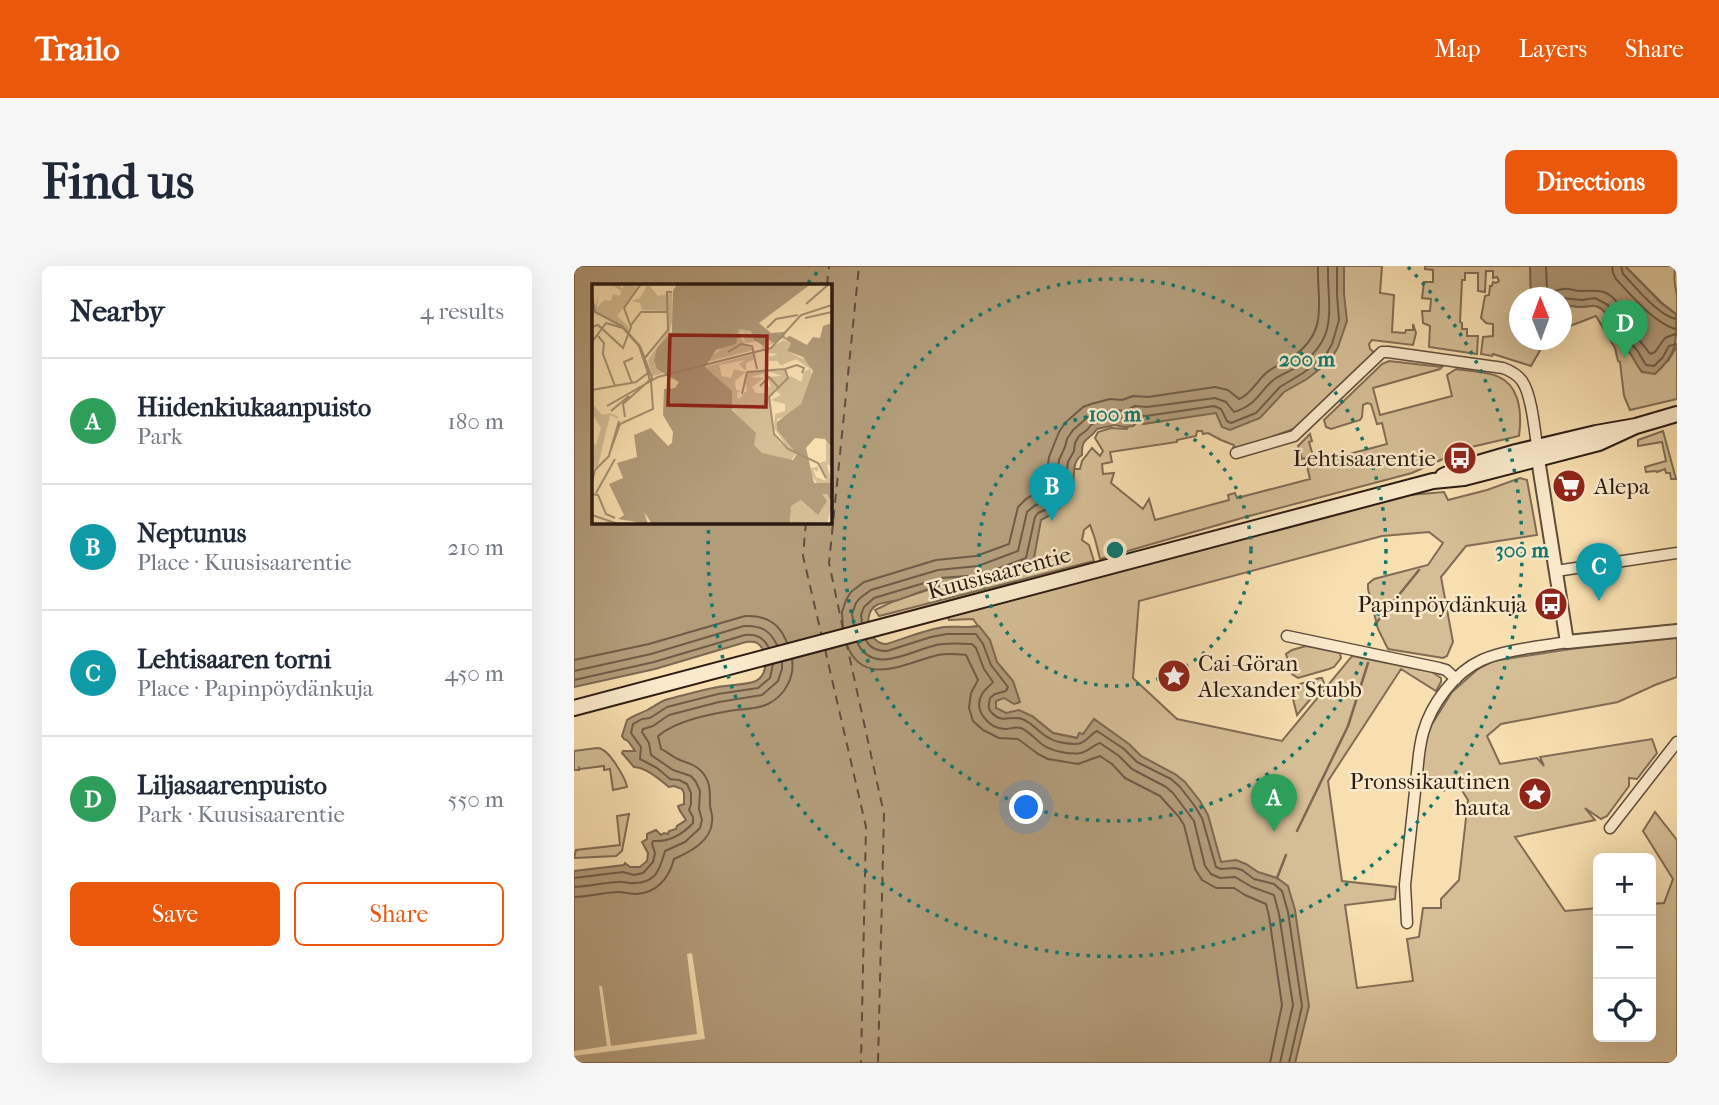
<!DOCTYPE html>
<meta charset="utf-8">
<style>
:root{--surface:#fff;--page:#f6f6f7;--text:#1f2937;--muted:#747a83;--line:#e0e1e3;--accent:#ea580c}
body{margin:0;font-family:"IM FELL French Canon",serif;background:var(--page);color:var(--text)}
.controls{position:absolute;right:21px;bottom:21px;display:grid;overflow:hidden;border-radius:10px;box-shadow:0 7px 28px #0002}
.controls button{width:63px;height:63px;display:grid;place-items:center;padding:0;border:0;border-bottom:2px solid var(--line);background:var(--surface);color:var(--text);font:35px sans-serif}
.compass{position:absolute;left:935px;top:21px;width:63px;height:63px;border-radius:50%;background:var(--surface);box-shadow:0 7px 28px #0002;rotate:359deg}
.you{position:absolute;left:453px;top:542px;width:24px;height:24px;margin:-18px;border:5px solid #fff;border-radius:50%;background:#1a73e8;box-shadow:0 0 0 10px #1a73e833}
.badge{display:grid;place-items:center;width:46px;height:46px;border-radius:50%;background:var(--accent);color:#fff;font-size:23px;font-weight:700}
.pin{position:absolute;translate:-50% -58px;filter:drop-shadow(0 2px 4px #0008)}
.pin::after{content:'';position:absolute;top:37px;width:24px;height:21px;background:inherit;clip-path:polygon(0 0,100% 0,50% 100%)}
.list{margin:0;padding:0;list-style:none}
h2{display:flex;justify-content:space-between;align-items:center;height:91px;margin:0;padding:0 28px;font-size:30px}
h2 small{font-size:23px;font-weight:400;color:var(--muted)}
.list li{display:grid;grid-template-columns:46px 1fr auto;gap:21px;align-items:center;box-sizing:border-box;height:126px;padding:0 28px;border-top:2px solid var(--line)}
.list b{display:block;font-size:26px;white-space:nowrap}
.list p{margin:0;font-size:23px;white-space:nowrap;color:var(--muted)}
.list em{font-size:23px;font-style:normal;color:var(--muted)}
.actions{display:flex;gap:14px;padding:21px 28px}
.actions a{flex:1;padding:16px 0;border:2px solid var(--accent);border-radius:10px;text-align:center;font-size:24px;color:var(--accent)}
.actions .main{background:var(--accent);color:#fff}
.icon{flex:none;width:38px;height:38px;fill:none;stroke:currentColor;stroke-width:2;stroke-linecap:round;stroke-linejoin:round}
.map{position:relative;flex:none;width:1103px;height:797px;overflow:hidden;border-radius:10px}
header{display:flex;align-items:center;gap:42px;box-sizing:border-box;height:98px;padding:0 35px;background:var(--accent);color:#fff}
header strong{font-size:33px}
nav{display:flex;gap:38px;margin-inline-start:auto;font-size:24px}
.intro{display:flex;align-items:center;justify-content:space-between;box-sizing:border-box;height:168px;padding:0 42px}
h1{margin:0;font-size:49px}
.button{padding:18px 32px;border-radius:10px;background:var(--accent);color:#fff;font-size:24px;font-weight:700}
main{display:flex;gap:42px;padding:0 42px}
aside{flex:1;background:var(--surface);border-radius:10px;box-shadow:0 7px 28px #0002}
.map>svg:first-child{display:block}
.green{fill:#d5be95;stroke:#806c54;stroke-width:2}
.water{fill:#b29c7a;stroke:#7c6851;stroke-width:2;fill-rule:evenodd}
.pier{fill:#f8dfaf}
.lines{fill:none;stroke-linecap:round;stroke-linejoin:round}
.shore{stroke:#6e5c47;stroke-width:2}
.stream{stroke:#7c6851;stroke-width:2.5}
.ferry{stroke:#614f3d;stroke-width:2;stroke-dasharray:9 7;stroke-linecap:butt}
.minor-casing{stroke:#5e4c3b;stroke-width:13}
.tertiary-casing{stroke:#5e4c3b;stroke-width:16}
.secondary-casing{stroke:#2b1b14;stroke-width:18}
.minor{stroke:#faeacb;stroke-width:10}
.tertiary{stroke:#faeacb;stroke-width:12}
.secondary{stroke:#faeacb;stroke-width:14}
.ring{fill:none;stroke:#0f766e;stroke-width:3.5;stroke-dasharray:3.5 7}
.labels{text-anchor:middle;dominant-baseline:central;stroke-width:5;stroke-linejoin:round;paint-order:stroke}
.poi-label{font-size:23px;fill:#2b1b14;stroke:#faeacb;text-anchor:end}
.street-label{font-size:23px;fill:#2b1b14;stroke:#faeacb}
.inset-river{fill:none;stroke:#b29c7a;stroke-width:3.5}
.inset-road{fill:none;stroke:#a69171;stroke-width:2}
.view{fill:#8f2418;fill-opacity:0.15;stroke:#8f2418;stroke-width:3.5}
.inset-edge{fill:none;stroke:#2b1b14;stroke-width:3.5}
.centre{fill:#0f766e;stroke:#faeacb;stroke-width:3.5}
.ring-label{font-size:21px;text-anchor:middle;font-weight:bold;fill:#0f766e;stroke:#faeacb;stroke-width:5;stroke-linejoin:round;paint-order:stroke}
</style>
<header>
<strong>Trailo</strong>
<nav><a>Map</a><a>Layers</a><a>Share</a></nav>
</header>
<div class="intro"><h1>Find us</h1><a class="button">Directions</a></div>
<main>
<aside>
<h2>Nearby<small>4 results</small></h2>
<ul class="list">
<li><span class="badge" style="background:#2e9e5b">A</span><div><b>Hiidenkiukaanpuisto</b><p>Park</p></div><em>180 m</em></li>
<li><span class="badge" style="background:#0f9aa8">B</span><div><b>Neptunus</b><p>Place · Kuusisaarentie</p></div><em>210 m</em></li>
<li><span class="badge" style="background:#0f9aa8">C</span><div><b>Lehtisaaren torni</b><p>Place · Papinpöydänkuja</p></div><em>450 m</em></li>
<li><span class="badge" style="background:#2e9e5b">D</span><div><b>Liljasaarenpuisto</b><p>Park · Kuusisaarentie</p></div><em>550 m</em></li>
</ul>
<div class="actions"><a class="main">Save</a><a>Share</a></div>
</aside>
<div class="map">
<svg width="1103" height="797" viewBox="0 0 1103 797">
<rect width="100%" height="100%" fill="#f8dfaf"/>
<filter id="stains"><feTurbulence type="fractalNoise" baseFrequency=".00286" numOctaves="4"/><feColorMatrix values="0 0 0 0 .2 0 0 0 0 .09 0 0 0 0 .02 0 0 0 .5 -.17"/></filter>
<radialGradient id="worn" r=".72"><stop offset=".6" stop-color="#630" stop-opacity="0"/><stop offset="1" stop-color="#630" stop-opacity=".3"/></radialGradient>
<!-- green -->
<path class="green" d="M 734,0 L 808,0 L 806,27 L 820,29 L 818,66 L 831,67 L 832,64 L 839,64 L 839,58 L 842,67 L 839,79 L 798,74 L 795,78 L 796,83 L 801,87 L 734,152 L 719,163 L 658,186 L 660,179 L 647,174 L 634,167 L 629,168 L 628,165 L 623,165 L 622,170 L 603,174 L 603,176 L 536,186 L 538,196 L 528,198 L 529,208 L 540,207 L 537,217 L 569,243 L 575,233 L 581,254 L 655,234 L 654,229 L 661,227 L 663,232 L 736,213 L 731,192 L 728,193 L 724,180 L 736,168 L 738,175 L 735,176 L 741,197 L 813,178 L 808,157 L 803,158 L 797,138 L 793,137 L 789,139 L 788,151 L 786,154 L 757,163 L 752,161 L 750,154 L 808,98 L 815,95 L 868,101 L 866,103 L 799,122 L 806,149 L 878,130 L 873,109 L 882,103 C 907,107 934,104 943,132 C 947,145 947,156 945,170 L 893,182 L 838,207 L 675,250 L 526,293 L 521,273 L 516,259 L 510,264 L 508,274 L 515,279 L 520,295 L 305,350 L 301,344 L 320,335 L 369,319 L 408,316 L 433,290 L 501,198 L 500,203 L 506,203 L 508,195 L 518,182 L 526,190 L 529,185 L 521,172 L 524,166 L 537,162 L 553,163 L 554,160 L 559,160 L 563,156 L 567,156 L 569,158 L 589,155 Z
M 851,0 L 956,0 L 957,31 L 946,32 L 946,74 L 972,74 L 957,100 L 919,88 L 918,90 L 907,88 L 909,71 L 919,70 L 919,58 L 912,57 L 907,52 L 911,30 L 915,29 L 916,20 L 918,20 L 919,16 L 922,17 L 925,15 L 923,11 L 919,12 L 919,5 L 912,5 L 911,26 L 904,25 L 904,7 L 891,7 L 891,14 L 888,14 L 886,56 L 888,57 L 888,63 L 893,63 L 893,70 L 904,70 L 903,88 L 855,81 L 856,60 L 849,57 L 848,45 L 856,45 L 857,33 L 848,32 L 850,16 L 859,16 L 859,4 L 851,3 Z
M 1051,0 L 1102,0 C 1099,11 1101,19 1103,29 C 1103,37 1103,46 1103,54 L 1102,48 L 1088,37 Z
M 988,39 L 1010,41 L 1020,39 L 1030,44 L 1033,50 L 1032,56 L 1041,71 L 1058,89 L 1068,106 L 1094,95 L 1103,80 L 1103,133 L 1056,144 L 1050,130 L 1046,96 L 1044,95 L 1041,82 L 1022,50 L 988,63 Z
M 1089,165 L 1102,213 L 1097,213 L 1096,207 L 1092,207 L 1091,203 L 1083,206 L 1082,205 L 1072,206 L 1071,201 L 1092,195 L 1088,176 L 1064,180 L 1064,174 Z
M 946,212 L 953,214 L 963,269 L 892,280 L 867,311 L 879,376 L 873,390 L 869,392 L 814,383 L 804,363 L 794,323 L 794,318 L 800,313 L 854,299 L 869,277 L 855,266 L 808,270 L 565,335 L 559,412 L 603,453 L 708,475 L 778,390 L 858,406 L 867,412 L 867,416 L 862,425 L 827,403 L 754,515 L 768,615 L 822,621 L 821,633 L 771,639 L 783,722 L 839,715 L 833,673 L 845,671 L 849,642 L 867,642 L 867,633 L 885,614 L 894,534 L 882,515 L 847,512 L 849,489 L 855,463 L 878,426 L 904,403 L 919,395 L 1041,376 L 1103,369 L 1103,411 L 1081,419 L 1044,436 L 927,458 L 913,470 L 926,498 L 963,492 L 970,500 L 966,491 L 1078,473 L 1083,487 L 1063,513 L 1055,512 L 1055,520 L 1033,550 L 1027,553 L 1011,542 L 1021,554 L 941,571 L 991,645 L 1024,642 L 1024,771 L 1077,771 L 1077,638 L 1090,637 L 1099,613 L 1069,565 L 1081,546 L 1103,574 L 1103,797 L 689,797 L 631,605 L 509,469 L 504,472 L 479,467 L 458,450 L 432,448 L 421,441 L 371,365 L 373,361 L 391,362 L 404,360 L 399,353 L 375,354 L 373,349 L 835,229 L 870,226 L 874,234 L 913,224 Z
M 732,380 L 766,387 L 767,392 L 760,401 L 755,403 L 724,412 L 718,408 L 712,388 L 718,384 Z
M 746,412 L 748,412 L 750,417 L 723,449 L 716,421 Z
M 23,482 C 25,482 27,482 29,484 C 37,488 52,513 53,521 L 39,524 L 36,503 L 30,504 L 30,500 L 6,503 L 5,502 L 5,504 L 0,504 L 0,485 Z
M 55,548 L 48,585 L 42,590 L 0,592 L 2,584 L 46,579 L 43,550 Z"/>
<!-- water -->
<path class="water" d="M 5,0 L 770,0 L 770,28 L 773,55 L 764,81 L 756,95 L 733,113 L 710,126 L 686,152 L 656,164 L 648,161 L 642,147 L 569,158 L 567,156 L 563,156 L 559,160 L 550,161 L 541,159 L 523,163 C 515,175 507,171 508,189 C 495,198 503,214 497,227 C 490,239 480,248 467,254 L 459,297 C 443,303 426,311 408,315 C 396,318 383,317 371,319 C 355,321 339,329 324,334 C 318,336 309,336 303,339 C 288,346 293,379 313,378 C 332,372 350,364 370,361 C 381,360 393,362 405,360 L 416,374 L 423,396 L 439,415 L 446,436 L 440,438 L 430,432 L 422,435 L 422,442 L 432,447 L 445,444 L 458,450 L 479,467 L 503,472 L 505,467 L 509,468 L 520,453 L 555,478 L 567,490 L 601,508 L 611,516 L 626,535 L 634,549 L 647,596 L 662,594 L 672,598 L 684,606 L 703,612 L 714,620 L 721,644 L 735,740 L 721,797 L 0,797 L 0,605 L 50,599 L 51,597 L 56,601 L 66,601 L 73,595 L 74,587 L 68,576 L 73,573 L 73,568 L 82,564 L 87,569 L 90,567 L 94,568 L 95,565 L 102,563 L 103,560 L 112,554 L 106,545 L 104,540 L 110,538 L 110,527 L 108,523 L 100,520 L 95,521 C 85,513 73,502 60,501 L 48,487 L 49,485 L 61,485 L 54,475 L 50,473 L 48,470 L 53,454 C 60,449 68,447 75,443 C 81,440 84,437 91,434 C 108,430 126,424 144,421 C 154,419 173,419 182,415 C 195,408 194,384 183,377 C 180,375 176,376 172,376 L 81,403 L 0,421 L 0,6 ZM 19,19 L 256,19 L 256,256 L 19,256 Z
M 956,0 L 1051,0 L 1087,37 L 1102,48 C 1103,77 1103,88 1081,108 L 1068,106 C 1063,100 1060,93 1056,87 C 1047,76 1031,64 1033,50 C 1024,35 1019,41 1006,41 C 1000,41 994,39 988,39 L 988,32 L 957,31 Z"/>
<!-- pier -->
<path class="pier" d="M 118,687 L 131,773 L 0,790 L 0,785 L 33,780 L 25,720 L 28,720 L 37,780 L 123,768 L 113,688 Z"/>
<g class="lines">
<!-- shore -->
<path class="shore" d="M 972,0 L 973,24 L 975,27 C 979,26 984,23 990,23 C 995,22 1001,25 1006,25 C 1020,25 1031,22 1041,34 C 1048,41 1047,50 1052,58 C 1059,69 1069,77 1076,88 L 1081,86 L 1091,72 L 1101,68 L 1103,69
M 1038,0 L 1039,7 L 1042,13 C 1059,31 1078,55 1101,63 L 1103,62
M 1047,0 L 1049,8 C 1062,21 1085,51 1103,53
M 988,32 L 1008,34 L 1021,32 L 1034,39 L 1039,47 L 1040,55 L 1046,66 L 1063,84 L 1072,99 L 1080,100 L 1089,91 L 1095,80 L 1103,78
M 288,357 L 287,349 L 290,341 L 300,332 L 367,312 L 406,309 L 452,292 L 461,251 L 464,247 L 476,242 L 490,223 L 494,196 L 500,185 L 501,177 L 505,170 L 513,164 L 517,159 L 522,156 L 540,152 L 554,153 L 563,149 L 572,150 L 640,140 L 647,143 L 653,155 L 657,157 L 682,147 L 706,121 L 729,107 L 751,90 L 758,78 L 765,54 L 763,29 L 763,0
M 280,359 L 278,348 L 282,337 L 286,332 L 297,324 L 364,304 L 404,300 L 444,285 L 453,246 L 460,240 L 470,235 L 482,220 L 485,194 L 491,181 L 493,173 L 499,164 L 515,150 L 538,144 L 551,145 L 561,140 L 573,141 L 641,132 L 652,136 L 660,146 C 684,139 685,124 702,112 C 710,107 719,104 726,99 C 766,70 753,42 754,0
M 269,362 L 268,346 L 272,334 L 277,326 L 290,316 L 362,294 L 402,290 L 435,278 L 444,241 L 452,233 L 463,226 L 472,215 L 475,191 L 485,166 L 491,157 L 509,141 L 517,138 L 536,133 L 548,134 L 559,130 L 574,131 L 641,121 L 654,124 L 665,133 C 676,129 683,115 692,107 C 700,100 712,96 720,90 C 755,64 743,37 744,0
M 292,374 C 296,383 304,385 313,385 L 357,371 L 373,368 L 402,368 L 409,378 L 417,399 L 434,421 L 432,425 L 421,428 L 416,432 C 415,437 413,443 418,447 C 428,458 437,449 448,453 C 459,457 465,467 475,472 C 481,476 494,478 501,478 C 512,478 516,468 523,465 L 550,483 L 563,496 L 597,513 L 606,521 L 620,539 L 628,552 L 642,601 L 647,603 L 661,602 L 668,604 L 680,613 L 700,618 L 708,625 L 714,646 L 728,740 L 715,797
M 283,376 C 298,409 334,386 359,380 C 372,376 384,378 398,378 L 402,382 L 410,403 L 419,416 C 416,420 411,423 408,428 C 399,444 414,462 431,463 C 437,463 441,460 447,462 C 456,466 462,474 469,479 C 477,485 497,489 507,487 C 514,485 520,479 526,477 L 545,490 L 558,503 L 592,521 L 599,527 L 620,555 L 631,600 L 637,608 L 646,612 L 661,611 L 678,621 L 700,629 L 705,648 L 719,739 L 706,797
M 273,379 C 290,423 333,396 364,389 C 374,387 382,388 392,389 L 404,414 L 397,427 L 395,442 L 399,455 L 409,464 L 425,472 L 444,473 L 464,488 L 474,493 L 504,498 L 526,490 L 538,498 L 551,512 L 586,530 L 605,551 L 610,559 L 621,603 L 628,614 L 642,622 L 660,622 L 671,629 L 692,638 L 695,650 L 708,739 L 696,797
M 0,394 L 75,378 L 171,350 C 191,349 206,357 213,377
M 0,405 L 77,388 L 170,360 C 186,359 196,364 203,379
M 0,414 L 80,396 L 171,369 C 183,368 189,371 195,382
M 0,612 L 49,606 L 60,609 L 69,607 L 79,596 L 81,587 L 78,578 L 79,575 C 95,576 108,569 119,557 L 119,551 L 115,544 L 117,538 L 117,527 L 113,518 L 105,514 L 96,513 L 83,502 L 66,493 L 67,481 L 57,467 L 59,458 L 68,453 L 76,452 L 93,441 L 144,428 L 184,422 L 196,412 L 199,398
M 0,621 C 15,620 29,617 44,616 C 50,615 54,618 60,617 C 83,617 86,602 91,585 L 111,576 L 126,562 L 128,554 L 125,543 L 126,525 L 122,516 L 117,510 L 99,504 L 77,489 L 75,477 L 68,466 L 69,463 L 79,460 L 95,449 L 145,436 L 188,429 L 204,415 L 208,403 L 208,396
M 0,631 C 15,631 30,626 45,626 C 50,626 56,628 62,628 C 83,627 95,612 100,593 C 116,586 137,575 138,556 C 139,550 137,545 136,540 C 136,526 137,514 126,504 C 120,498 113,497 106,494 C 100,492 94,486 87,483 L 84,470 C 103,454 137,448 161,444 C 172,443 184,443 194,438 C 210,430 221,412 218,393"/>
<!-- stream -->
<path class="stream" d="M 803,356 L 845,304
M 723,565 L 774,460 L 794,397
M 703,612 L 712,589"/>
<!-- ferry -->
<path class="ferry" d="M 253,19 L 255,0
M 232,256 L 229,290 L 248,371
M 269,363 L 255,297 L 285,0
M 272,375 L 310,548 L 304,797
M 251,383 L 292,561 L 287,797"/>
<defs>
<path id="minor" d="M 662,187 L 720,170 L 808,86 L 814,86 L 929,102 C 937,105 943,108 948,115 C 958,129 961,168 964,187
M 982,305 L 1103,287
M 713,370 L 865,402 L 872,404 L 882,413
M 1036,562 L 1103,476
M 833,657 L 831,619 L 845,488 C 846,481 847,474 849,467 C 857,438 881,406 908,394 C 934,383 965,381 993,376"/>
<path id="tertiary" d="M 964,193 L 993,376 L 1103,365"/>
<path id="secondary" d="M 869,210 L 887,202 L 942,186 L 1022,167 L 1062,160 L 1103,148
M 0,442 L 859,215 L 890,212 L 1025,177 L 1062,160"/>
</defs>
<!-- minor casing -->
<use href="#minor" class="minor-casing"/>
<!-- tertiary casing -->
<use href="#tertiary" class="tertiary-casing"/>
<!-- secondary casing -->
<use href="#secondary" class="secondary-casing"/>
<!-- minor -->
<use href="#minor" class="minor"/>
<!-- tertiary -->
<use href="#tertiary" class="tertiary"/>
<!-- secondary -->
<use href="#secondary" class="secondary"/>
</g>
<!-- distance rings -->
<g class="ring">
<circle cx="541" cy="284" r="136"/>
<circle cx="541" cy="284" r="271"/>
<path d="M234 17A407 407 0 0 1 248 1M834 1A407 407 0 1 1 135 256"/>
</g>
<!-- icons -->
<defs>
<symbol id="bus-disc" viewBox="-11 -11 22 22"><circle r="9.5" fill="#8f2418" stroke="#faeacb"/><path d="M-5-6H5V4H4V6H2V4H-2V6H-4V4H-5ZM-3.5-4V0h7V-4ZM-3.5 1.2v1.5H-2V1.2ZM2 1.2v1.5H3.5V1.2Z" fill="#fff"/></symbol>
<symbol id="supermarket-disc" viewBox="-11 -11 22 22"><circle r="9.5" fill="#8f2418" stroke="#faeacb"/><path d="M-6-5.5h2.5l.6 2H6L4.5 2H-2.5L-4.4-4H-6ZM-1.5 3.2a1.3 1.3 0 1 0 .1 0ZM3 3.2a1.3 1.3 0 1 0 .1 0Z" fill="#fff"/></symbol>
<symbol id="sight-disc" viewBox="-11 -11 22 22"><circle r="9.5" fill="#8f2418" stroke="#faeacb"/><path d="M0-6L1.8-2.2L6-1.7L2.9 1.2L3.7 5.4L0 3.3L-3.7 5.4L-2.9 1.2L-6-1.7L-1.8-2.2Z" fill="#fff"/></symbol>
</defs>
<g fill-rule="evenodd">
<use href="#bus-disc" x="867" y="173" width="38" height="38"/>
<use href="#supermarket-disc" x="976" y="201" width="38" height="38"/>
<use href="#bus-disc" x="958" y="319" width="38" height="38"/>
<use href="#sight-disc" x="581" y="391" width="38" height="38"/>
<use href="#sight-disc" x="942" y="509" width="38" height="38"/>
</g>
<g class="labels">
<!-- poi labels -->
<g class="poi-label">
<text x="862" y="192">Lehtisaarentie</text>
<text x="1020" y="220" text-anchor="start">Alepa</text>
<text x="953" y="338">Papinpöydänkuja</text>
<text x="624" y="397" text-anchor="start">Cai-Göran<tspan x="624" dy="26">Alexander Stubb</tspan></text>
<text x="936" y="515">Pronssikautinen<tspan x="936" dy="26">hauta</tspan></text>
</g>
<!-- street labels -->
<g class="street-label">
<text transform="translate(425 307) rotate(-15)">Kuusisaarentie</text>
</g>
</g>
<!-- overview -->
<g transform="translate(18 18)">
<rect width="240" height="240" fill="#f8dfaf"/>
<path d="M 27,0 L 30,5 L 32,0 L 46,3 L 25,32 L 37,43 L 36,48 L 2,27 L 6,12 L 5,24 L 12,16 L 19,17 L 21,10 L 28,12 L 29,7 L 21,2 L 18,7 L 20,1 ZM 56,0 L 66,12 L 80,9 L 81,42 L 79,39 L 78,49 L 62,74 L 84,86 L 60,92 L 56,76 L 75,49 L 76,27 L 50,26 L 48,19 L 40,17 L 48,14 ZM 143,43 L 159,47 L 165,56 L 168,56 L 172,62 L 175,57 L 169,48 L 175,54 L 189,55 L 171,65 L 168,57 L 153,59 L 151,47 L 149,54 L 154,61 L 148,65 L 155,61 L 161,66 L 110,79 L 129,65 ZM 192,56 L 199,59 L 195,67 L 217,78 L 222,100 L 203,130 L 185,135 L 185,146 L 206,168 L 198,177 L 170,172 L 162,161 L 162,150 L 137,121 L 139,107 L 110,84 L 161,70 L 162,76 L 154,79 L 154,87 L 147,80 L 153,76 L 127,81 L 130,92 L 139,94 L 142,85 L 154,88 L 143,97 L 144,106 L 149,107 L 145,109 L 146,116 L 155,106 L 152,95 L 157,88 L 194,86 L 195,95 L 177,113 L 182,151 L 188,159 L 197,166 L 182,144 L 183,130 L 193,127 L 193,120 L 179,116 L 189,111 L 184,107 L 198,92 L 210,98 L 211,88 L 218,85 L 204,75 L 190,81 L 193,83 L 187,80 L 186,77 L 177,77 L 177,73 L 186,70 L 171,68 ZM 178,88 L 190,92 L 175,93 L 179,103 L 172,101 L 173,109 L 164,109 L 160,103 L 172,94 L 158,93 ZM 0,119 L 10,131 L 18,129 L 25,132 L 27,135 L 18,131 L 6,182 L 0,185 L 0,159 L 4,161 L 9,144 L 0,130 ZM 234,157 L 240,164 L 240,181 L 235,181 L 240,200 L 227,202 L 218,188 L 219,184 L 226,183 L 226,188 L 221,185 L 224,193 L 234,197 L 227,179 L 234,177 ZM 234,209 L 240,220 L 235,240 L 199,240 L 198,223 L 204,218 Z" fill="#d5be95" fill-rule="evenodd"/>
<path d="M 85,0 L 219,0 L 167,39 L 179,49 L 192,48 L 193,54 L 198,52 L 215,61 L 221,53 L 228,54 L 231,42 L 240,39 L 240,164 L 233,155 L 223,154 L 214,164 L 222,199 L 240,199 L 240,220 L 235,210 L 230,210 L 235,217 L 226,231 L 209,216 L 199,222 L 198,240 L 60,240 L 52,228 L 56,240 L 26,235 L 32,231 L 17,200 L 31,194 L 25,179 L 45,173 L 42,151 L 59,144 L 76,162 L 80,159 L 81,148 L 71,131 L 72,105 L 83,104 L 87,98 L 65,85 L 62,76 L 65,64 L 80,48 L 81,7 ZM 147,45 L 159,47 L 162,56 L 172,62 L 175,57 L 169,48 L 181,59 L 191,54 L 199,59 L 195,67 L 211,73 L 221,87 L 209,120 L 185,138 L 185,146 L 205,170 L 201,176 L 170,169 L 162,161 L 164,149 L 140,126 L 140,107 L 113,83 L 124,66 L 144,60 Z" fill="#b29c7a" fill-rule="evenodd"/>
<path class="inset-river" d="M 85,15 L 98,23 L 104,37 L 101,82M 91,21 L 101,38 L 98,81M 94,240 L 100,87M 97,240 L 101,222 L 102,88"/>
<path class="inset-road" d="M 0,10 L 3,28 L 30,42 L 48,62 L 60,94 L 31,120 L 33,133M 214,20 L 237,0M 213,34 L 240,28M 14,39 L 31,44 L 47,62 L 56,89M 39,41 L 49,28 L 76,28M 0,43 L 6,41 L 31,64 L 39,43 L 32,24 L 49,0M 175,44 L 184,35 L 206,31M 6,52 L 12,59 L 11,70 L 23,102M 0,58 L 14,39M 136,68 L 149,60 L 160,62 L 165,85M 52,75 L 76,46 L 75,8 L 80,8M 193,85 L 196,94 L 177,113 L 182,150 L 196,165 L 226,179 L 234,194M 193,85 L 205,81 L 212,84 L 210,89M 155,88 L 193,85M 40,99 L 32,78 L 41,74M 168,102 L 177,93 L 187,104M 0,106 L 44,98 L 56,89 L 58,98M 150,110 L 155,88M 15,122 L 66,93 L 179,64 L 209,31 L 240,21M 19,127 L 37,112M 27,137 L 17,171 L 28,140 L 61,125 L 59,97M 0,198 L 3,186 L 18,171M 4,209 L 23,175M 0,210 L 6,211 L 14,230 L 23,234M 0,231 L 26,240"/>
<path class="view" d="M 78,51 L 175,52 L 174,123 L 76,121 Z"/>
<rect width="240" height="240" class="inset-edge"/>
</g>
<circle cx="541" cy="284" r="10" class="centre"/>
<g class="ring-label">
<text x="733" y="100">200 m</text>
<text x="541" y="155">100 m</text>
<text x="948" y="291">300 m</text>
</g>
<rect width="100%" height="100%" filter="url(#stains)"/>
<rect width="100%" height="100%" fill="url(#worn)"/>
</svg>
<div class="controls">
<button>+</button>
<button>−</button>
<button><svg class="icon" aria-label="locate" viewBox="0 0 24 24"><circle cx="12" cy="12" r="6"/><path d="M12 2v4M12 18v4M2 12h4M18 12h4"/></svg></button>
</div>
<svg class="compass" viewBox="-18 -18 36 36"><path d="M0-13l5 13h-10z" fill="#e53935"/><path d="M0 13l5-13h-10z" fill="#747a83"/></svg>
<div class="you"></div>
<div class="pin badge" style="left:700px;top:566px;background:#2e9e5b">A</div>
<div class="pin badge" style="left:478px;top:255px;background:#0f9aa8">B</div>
<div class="pin badge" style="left:1025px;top:335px;background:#0f9aa8">C</div>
<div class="pin badge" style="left:1051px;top:92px;background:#2e9e5b">D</div>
</div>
</main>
